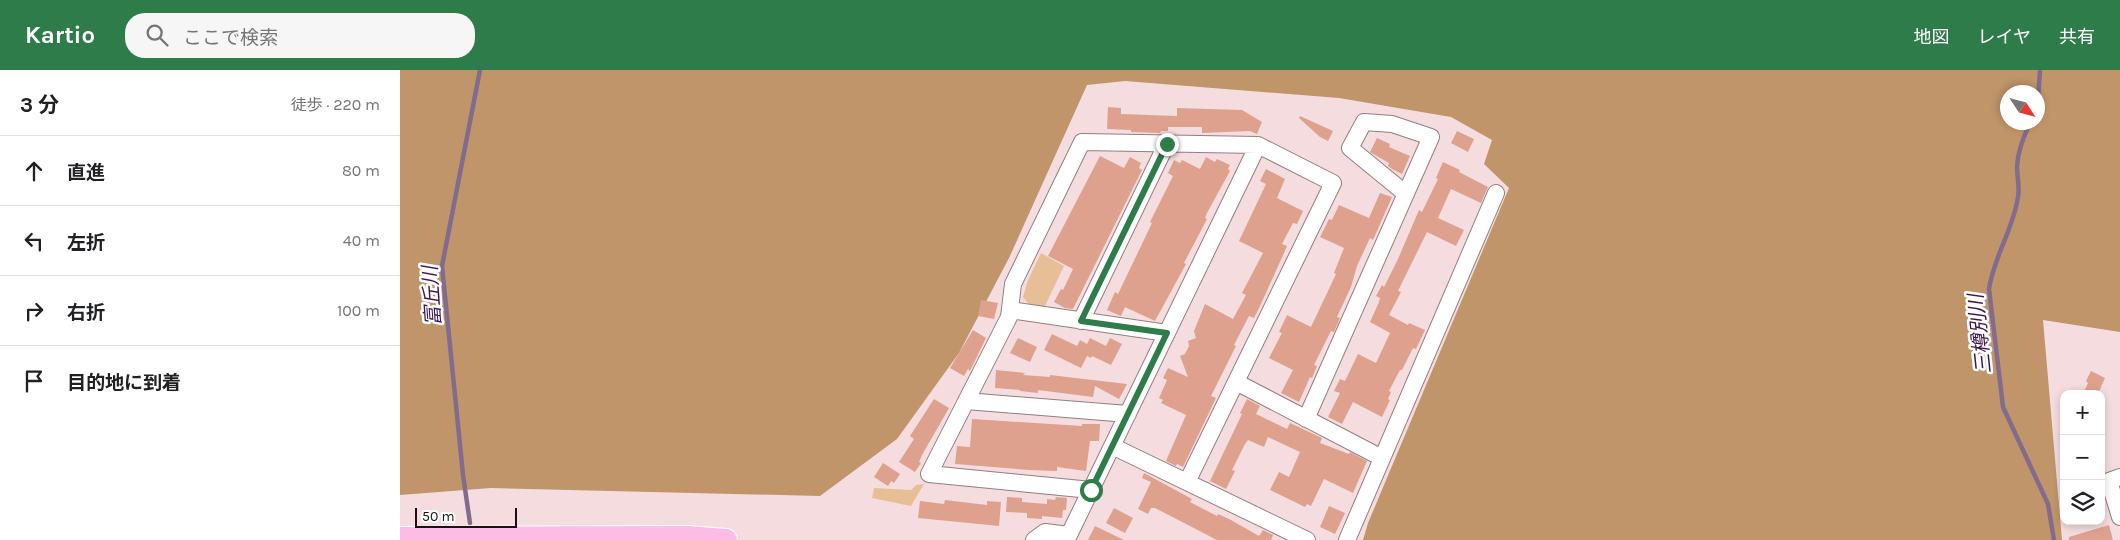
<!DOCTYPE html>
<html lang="ja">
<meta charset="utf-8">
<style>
:root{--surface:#fff;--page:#f6f6f6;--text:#202124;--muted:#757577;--line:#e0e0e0;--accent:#2f7c4b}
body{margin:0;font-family:Karla,"Noto Sans JP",sans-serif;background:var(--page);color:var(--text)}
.controls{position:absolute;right:15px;bottom:15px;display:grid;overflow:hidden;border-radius:10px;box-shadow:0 2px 8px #0003}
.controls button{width:45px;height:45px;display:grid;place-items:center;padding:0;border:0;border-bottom:1px solid var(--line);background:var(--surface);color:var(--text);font:25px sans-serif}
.compass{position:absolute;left:1600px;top:15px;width:45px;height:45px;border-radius:50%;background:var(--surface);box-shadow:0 2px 8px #0003;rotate:126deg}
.scale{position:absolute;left:15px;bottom:12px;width:102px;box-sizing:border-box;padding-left:5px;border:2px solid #191112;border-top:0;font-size:14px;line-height:18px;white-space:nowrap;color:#191112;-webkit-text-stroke:4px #fff;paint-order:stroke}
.stop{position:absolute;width:15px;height:15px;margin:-11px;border:4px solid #2f7c4b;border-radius:50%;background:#fff}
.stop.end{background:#2f7c4b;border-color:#fff;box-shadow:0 1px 5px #0008}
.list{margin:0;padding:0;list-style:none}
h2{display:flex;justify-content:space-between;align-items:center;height:65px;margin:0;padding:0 20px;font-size:21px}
h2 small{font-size:16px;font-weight:400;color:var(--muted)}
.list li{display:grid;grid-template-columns:32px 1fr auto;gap:15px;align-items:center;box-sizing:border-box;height:70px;padding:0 20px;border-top:1px solid var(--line)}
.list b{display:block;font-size:19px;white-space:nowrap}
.list em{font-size:16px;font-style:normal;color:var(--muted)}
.icon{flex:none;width:28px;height:28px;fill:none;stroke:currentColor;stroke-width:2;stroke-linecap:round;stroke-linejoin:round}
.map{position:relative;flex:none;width:1720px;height:470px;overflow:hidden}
header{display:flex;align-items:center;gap:30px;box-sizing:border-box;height:70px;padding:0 25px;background:var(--accent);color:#fff}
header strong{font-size:24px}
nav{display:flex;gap:28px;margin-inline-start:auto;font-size:18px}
.search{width:350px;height:45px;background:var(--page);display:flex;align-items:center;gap:12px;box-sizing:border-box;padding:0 18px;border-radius:20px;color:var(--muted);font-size:19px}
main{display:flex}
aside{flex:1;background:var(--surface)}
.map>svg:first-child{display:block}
.green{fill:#e7bf97}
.forest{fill:#c0956a;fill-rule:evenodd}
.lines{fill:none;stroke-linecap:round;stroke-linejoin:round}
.stream{stroke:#826b8d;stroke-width:4.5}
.building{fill:#dea18e}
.minor-casing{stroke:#947e81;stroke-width:18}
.highway-casing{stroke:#fff;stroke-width:24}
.minor{stroke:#fff;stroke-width:16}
.highway{stroke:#fdbce5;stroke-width:22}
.route{stroke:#2f7c4b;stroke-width:6}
.labels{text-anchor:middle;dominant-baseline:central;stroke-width:5;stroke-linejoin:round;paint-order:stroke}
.water-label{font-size:20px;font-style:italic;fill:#3d1551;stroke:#fff}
</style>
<header>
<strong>Kartio</strong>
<div class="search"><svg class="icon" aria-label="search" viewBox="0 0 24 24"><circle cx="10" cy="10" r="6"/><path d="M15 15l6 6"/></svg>ここで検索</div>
<nav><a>地図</a><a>レイヤ</a><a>共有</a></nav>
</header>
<main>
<aside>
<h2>3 分<small>徒歩 · 220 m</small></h2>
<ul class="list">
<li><svg class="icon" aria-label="ahead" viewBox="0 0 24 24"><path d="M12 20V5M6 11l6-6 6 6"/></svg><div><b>直進</b></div><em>80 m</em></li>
<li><svg class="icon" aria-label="left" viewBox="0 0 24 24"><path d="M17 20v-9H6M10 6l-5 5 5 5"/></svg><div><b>左折</b></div><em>40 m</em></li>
<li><svg class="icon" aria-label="right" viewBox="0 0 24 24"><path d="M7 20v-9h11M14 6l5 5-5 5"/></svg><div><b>右折</b></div><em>100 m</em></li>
<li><svg class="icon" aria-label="arrive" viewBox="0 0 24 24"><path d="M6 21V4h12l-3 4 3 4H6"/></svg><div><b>目的地に到着</b></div></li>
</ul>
</aside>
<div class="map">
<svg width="1720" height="470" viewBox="0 0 1720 470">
<rect width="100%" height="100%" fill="#f5dcdf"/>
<!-- green -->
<path class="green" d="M 641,183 L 664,196 L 644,238 L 631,237 L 623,227 L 628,210 Z
M 524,414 L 511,436 L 472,428 L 474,418 L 511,420 L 516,415 Z"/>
<!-- forest -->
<path class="forest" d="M 0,0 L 1720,0 L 1720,262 L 1643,250 L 1662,470 L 963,470 L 968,453 L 1109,118 L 1084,94 L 1092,70 L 1051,47 L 939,28 L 725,11 L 687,15 L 609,188 L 559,283 L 497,369 L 420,426 L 91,418 L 0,425 ZM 1608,22 L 1638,22 L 1638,52 L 1608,52 Z"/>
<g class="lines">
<!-- stream -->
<path class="stream" d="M 1638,29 L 1640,0
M 1630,52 C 1624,67 1618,80 1617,96 C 1617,107 1620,117 1618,127 C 1613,160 1594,186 1589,219 L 1603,337 L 1648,434 L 1654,470
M 70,453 L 63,405 L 42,196 L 80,0"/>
</g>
<!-- building -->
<path class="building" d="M 708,37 L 721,38 L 721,44 L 777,46 L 777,38 L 842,40 L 862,52 L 857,64 L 850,61 L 802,63 L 802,57 L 768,57 L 768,61 L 761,61 L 760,63 L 731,62 L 731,60 L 707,59 Z
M 900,46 L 933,61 L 928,71 L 920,67 L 899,48 Z
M 1057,61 L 1074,69 L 1068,82 L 1051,73 Z
M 977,68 L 990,74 L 989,77 L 1010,86 L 1002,104 L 992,99 L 988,96 L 989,93 L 970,82 Z
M 700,86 L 724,98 L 730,87 L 741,93 L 739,98 L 742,100 L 673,239 L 665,238 L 654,232 L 661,219 L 663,220 L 673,199 L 648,186 Z
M 806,87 L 815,92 L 817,89 L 830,95 L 828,99 L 830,101 L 807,143 L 805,148 L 807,149 L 784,193 L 786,194 L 755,251 L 725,237 L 721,246 L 707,240 L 715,222 L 718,224 L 752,153 L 750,152 L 773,106 L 768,103 L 774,90 L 780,93 L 782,90 L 800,99 Z
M 1043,92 L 1060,100 L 1059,102 L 1088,117 L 1081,133 L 1051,119 L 1038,148 L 1064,160 L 1056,176 L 1027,162 L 998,221 L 1001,222 L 989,245 L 1008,255 L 1009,253 L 1025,260 L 1016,279 L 1013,278 L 1002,300 L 1000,300 L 989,321 L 991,322 L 988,329 L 990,330 L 982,347 L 953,332 L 942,354 L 928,347 L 940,323 L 934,321 L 940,309 L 945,311 L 958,284 L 976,293 L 990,263 L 970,252 L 979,232 L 980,228 L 976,226 L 982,215 L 984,217 L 998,189 L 1019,140 L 1022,142 L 1038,109 L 1036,108 Z
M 866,99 L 885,109 L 877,128 L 903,141 L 897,154 L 893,153 L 882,174 L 887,176 L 884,183 L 860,236 L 854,248 L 849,246 L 834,275 L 836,276 L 811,326 L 816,328 L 783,397 L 777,394 L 776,396 L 766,391 L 786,345 L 761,333 L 763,330 L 759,328 L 767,310 L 763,308 L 768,298 L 788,307 L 780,286 L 785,284 L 789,276 L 788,271 L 796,268 L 794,261 L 805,234 L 833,249 L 846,225 L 842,223 L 863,183 L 839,171 L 866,114 L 860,111 Z
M 980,123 L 992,127 L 973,170 L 970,168 L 957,196 L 951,217 L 937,247 L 940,248 L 934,262 L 931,261 L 914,295 L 917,296 L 912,308 L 910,307 L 899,332 L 881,323 L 893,300 L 869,288 L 882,263 L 879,262 L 887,245 L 911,257 L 936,204 L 934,203 L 944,178 L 920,167 L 929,149 L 932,150 L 939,135 L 969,148 Z
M 581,230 L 598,233 L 594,249 L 578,246 Z
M 573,260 L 586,268 L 570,301 L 568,299 L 564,306 L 550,298 Z
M 652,264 L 677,276 L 680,270 L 687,274 L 690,268 L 706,276 L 710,268 L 722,274 L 711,295 L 692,286 L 691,288 L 687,286 L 681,298 L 644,280 Z
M 618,268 L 637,277 L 630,292 L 610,283 Z
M 596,300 L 625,303 L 623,305 L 650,307 L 650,305 L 727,314 L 719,329 L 695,316 L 693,327 L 638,320 L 638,323 L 620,321 L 620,320 L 595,318 Z
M 1691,301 L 1705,308 L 1698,324 L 1692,324 L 1685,320 L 1688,313 L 1686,311 Z
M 534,329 L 549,338 L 522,385 L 519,392 L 521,393 L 515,402 L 499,392 L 514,369 L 510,366 Z
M 847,329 L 860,336 L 856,344 L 887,359 L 890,353 L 922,368 L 920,373 L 949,384 L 950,382 L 967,391 L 953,423 L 924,409 L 911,436 L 907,434 L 905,437 L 870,420 L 879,402 L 889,407 L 900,382 L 868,367 L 864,377 L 848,370 L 845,374 L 832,400 L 835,401 L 826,419 L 810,411 L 842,344 L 840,343 Z
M 572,349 L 682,356 L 682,354 L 700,354 L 699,371 L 690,371 L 686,401 L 657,397 L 657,401 L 629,400 L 555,394 L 557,376 L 570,377 Z
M 483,393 L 500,404 L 494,413 L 491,411 L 488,416 L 474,407 Z
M 744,403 L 792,429 L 790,432 L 817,446 L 818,444 L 831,450 L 859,466 L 863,460 L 873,465 L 871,470 L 817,470 L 755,438 L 751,438 L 748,444 L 738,439 L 751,412 L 742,408 Z
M 607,427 L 622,428 L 622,432 L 647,434 L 647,429 L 655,430 L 656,427 L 667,428 L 666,440 L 663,440 L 662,448 L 642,446 L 642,449 L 627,448 L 627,443 L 606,442 Z
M 545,430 L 587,435 L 587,431 L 601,432 L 599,456 L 518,448 L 520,431 L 544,434 Z
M 929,436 L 945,443 L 935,464 L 920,457 Z
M 714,438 L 733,448 L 725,463 L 706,453 Z
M 1709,455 L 1713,470 L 1669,470 L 1669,467 Z
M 695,456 L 724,470 L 688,470 Z"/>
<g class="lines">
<defs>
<path id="minor" d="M 610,240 L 767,263
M 681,251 L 767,73
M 836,312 L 982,388
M 566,331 L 728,344
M 906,349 L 1031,67 L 992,54 L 964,52 L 950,78 L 1006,124
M 712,376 L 907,470
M 1720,407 L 1709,411 L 1720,447
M 691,420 L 529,404 L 609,247 L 613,214 L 682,72 L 858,75 L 933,113 L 787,412
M 634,470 L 645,462 L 669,465 L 858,75
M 947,470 L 1096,123"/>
<path id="highway" d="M 0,468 L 287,467 L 326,470"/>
</defs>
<!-- minor casing -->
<use href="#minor" class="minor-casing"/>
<!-- highway casing -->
<use href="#highway" class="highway-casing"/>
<!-- minor -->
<use href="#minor" class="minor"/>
<!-- highway -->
<use href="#highway" class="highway"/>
</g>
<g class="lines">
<!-- route -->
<path class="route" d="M 691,420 L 767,263 L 681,251 L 767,74"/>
</g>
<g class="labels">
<!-- water labels -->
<g class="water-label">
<text transform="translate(32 226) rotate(-94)">富丘川</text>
<text transform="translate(1580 264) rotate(-96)">三樽別川</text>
</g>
</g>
</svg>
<div class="controls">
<button>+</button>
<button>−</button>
<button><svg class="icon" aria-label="layers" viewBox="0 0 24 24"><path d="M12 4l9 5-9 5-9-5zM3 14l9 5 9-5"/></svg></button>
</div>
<svg class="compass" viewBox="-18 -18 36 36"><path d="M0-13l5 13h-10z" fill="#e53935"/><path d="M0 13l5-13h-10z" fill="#757577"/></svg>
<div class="scale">50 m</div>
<div class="stop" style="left:691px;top:420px"></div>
<div class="stop end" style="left:767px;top:74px"></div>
</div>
</main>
